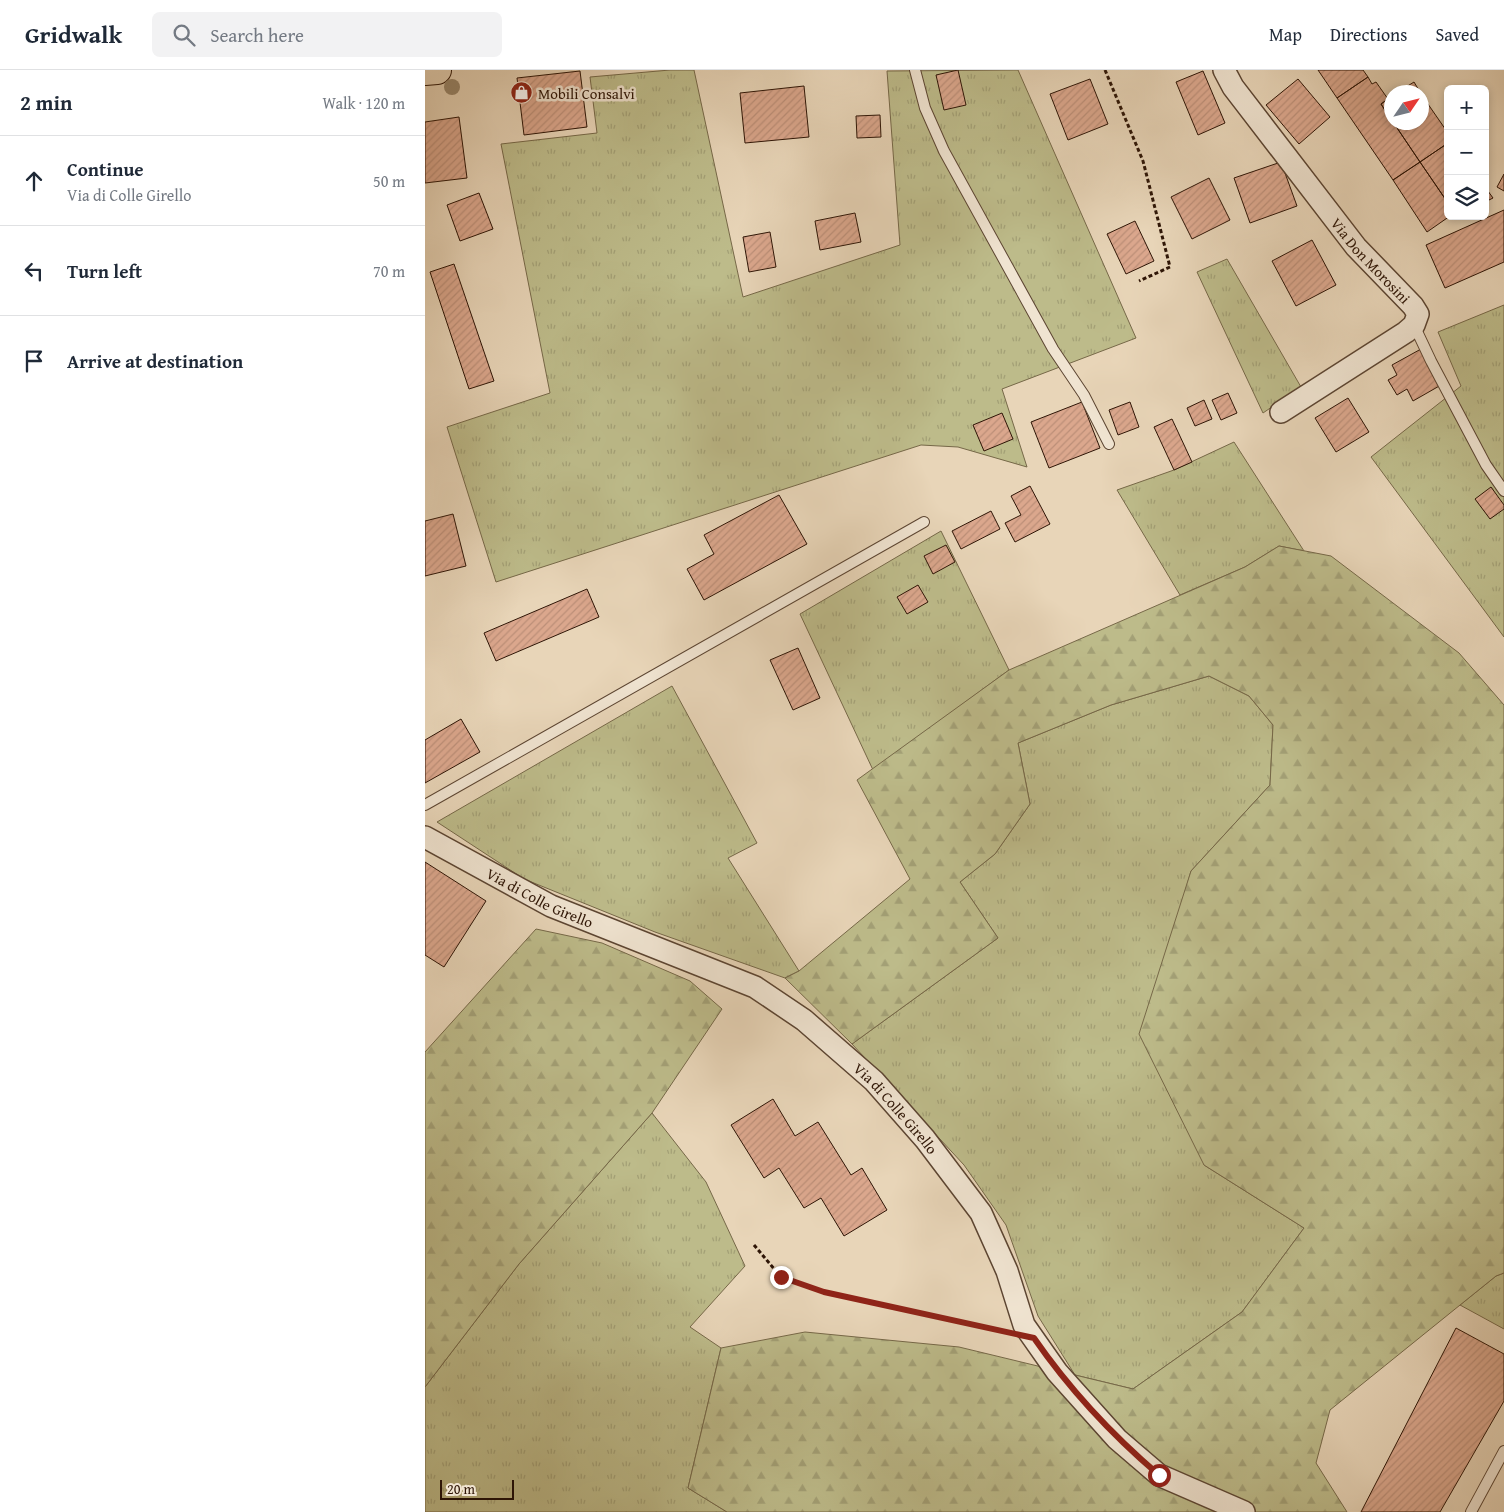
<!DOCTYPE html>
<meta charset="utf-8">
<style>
:root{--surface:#fff;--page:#f2f2f3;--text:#1f2937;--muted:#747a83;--line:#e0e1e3}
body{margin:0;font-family:"Gentium Book Plus",serif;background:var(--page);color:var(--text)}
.controls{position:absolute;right:15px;top:15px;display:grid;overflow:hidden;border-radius:8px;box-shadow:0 2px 8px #0003}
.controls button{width:45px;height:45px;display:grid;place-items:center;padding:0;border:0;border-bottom:1px solid var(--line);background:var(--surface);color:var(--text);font:25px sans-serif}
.compass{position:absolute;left:959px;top:15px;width:45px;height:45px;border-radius:50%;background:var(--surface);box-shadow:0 2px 8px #0003;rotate:55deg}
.scale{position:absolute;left:15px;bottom:12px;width:74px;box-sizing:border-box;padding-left:5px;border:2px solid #2e1506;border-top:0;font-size:14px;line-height:18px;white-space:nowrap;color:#2e1506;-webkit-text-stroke:4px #f0e4d1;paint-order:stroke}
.stop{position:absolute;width:15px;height:15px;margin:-11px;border:4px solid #8f2418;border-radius:50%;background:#fff}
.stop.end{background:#8f2418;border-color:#fff;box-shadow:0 1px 5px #0008}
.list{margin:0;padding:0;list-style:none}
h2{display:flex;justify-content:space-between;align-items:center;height:65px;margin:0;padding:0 20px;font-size:21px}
h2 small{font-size:16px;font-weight:400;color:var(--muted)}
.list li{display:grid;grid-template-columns:32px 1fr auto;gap:15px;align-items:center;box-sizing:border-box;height:90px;padding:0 20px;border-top:1px solid var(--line)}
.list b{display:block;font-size:19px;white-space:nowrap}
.list p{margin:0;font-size:16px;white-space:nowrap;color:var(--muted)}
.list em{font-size:16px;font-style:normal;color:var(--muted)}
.icon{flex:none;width:28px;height:28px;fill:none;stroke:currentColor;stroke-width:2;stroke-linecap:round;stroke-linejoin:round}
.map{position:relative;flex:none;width:1079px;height:1442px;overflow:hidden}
header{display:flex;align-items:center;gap:30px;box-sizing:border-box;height:70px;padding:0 25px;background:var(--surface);border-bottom:1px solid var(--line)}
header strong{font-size:24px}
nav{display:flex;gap:28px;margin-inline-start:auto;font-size:18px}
.search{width:350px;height:45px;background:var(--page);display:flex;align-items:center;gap:12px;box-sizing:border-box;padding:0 18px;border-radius:8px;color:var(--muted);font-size:19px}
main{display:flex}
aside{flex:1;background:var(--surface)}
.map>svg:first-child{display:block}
.grass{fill:url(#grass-tufts);stroke:#766848}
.forest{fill:url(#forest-firs);stroke:#766848}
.building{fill:url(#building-hatch);stroke:#2e1506}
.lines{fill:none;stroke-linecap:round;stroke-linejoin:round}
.lane-casing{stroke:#5c4532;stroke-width:12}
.street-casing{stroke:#5c4532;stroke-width:24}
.primary-casing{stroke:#2e1506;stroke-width:30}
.path{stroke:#2e1506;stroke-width:3;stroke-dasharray:4 2.5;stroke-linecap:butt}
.lane{stroke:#f0e4d1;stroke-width:10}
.street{stroke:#f0e4d1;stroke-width:21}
.primary{stroke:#e8d5b8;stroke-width:28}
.tree{fill:#99876c}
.route{stroke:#8f2418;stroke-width:6}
.labels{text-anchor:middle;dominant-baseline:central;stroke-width:5;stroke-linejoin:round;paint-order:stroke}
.poi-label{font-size:15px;fill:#2e1506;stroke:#f0e4d1;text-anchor:start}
.street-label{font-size:15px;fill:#2e1506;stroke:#f0e4d1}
</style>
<header>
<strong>Gridwalk</strong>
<div class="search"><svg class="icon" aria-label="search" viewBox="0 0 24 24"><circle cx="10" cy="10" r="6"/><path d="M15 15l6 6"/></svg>Search here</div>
<nav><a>Map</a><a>Directions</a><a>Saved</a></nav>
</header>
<main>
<aside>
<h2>2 min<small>Walk · 120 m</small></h2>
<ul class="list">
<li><svg class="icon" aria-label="ahead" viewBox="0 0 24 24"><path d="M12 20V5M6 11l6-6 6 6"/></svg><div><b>Continue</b><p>Via di Colle Girello</p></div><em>50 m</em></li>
<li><svg class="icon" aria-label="left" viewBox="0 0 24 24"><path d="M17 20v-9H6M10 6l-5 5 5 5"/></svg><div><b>Turn left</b></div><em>70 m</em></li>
<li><svg class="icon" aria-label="arrive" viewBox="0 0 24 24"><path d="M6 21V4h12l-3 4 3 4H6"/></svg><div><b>Arrive at destination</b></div></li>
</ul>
</aside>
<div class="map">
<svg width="1079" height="1442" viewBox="0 0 1079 1442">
<defs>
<pattern id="grass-tufts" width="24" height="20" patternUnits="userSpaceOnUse" patternTransform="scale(1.25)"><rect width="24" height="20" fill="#bdbb8a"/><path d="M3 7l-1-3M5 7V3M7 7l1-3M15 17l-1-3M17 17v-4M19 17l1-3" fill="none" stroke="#a3a076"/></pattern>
<pattern id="forest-firs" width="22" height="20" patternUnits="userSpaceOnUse" patternTransform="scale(1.25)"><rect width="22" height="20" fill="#bdbb8a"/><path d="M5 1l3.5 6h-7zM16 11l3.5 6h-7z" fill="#a3a076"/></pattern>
<pattern id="building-hatch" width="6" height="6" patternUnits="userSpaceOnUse" patternTransform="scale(1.25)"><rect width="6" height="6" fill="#dba78d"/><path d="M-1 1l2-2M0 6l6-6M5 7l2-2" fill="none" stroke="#bc8f78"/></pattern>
</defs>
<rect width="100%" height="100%" fill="#e8d5b8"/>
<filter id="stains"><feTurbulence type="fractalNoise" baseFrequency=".004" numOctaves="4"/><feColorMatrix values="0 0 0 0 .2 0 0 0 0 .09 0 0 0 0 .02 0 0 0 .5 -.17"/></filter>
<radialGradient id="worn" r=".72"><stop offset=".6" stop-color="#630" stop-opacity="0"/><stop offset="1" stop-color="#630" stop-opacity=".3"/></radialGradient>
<!-- grass -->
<path class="grass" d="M 245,0 L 269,0 L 318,227 L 475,175 L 462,1 L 593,0 L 711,268 L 577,319 L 602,397 L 533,377 L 496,375 L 71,512 L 22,357 L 125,323 L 76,74 L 172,63 L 165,7 Z
M 802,189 L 876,317 L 838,343 L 772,202 Z
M 1079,235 L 1079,567 L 946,387 L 1036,316 L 1013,262 Z
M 809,372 L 879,481 L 854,476 L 820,497 L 755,525 L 692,420 L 749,400 Z
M 516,461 L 584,600 L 448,700 L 375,544 Z
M 784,606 L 824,626 L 848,655 L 845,715 L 766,801 L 750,856 L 779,1095 L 879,1158 L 817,1242 L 708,1319 L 650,1305 L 613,1246 L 581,1155 L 539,1095 L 427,974 L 573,868 L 535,812 L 570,784 L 605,734 L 593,673 L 686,635 Z
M 247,616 L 332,773 L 303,788 L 374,901 L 360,908 L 230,862 L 99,809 L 12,752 Z
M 227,1043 L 281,1112 L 320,1196 L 265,1257 L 296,1278 L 263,1418 L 302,1442 L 0,1442 L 0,1317 L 94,1194 Z
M 1079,1203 L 1079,1259 L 1035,1235 L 1071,1206 Z"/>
<!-- forest -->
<path class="forest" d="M 854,476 L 906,486 L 1034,583 L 1079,635 L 1079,1203 L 1071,1206 L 905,1340 L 891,1393 L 922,1442 L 302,1442 L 263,1418 L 296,1278 L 380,1262 L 534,1277 L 708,1319 L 817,1242 L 879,1158 L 779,1095 L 714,964 L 766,801 L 845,715 L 848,655 L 824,626 L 784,606 L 686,635 L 593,673 L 605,734 L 570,784 L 535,812 L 573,868 L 427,974 L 360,908 L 374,901 L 485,809 L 432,710 L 584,600 L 820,497 Z
M 111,859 L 177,873 L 265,911 L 297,939 L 227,1043 L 94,1194 L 0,1317 L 0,982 Z"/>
<!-- building -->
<path class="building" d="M 533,0 L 541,35 L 519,40 L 511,5 Z
M 893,0 L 938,0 L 943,7 L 912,28 Z
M 155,1 L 162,57 L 99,65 L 92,8 Z
M 778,1 L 800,53 L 773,65 L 751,12 Z
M 943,7 L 947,14 L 951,12 L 963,29 L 956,34 L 995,92 L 968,110 L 912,28 Z
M 665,9 L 683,54 L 643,70 L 625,24 Z
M 873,9 L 905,47 L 874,74 L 841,35 Z
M 989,12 L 995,22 L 973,22 Z
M 379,16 L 384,67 L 320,73 L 315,23 Z
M 996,24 L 1023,63 L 1023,73 L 995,92 L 968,52 L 996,52 Z
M 966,27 L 966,50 L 956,34 Z
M 455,45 L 456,67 L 432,68 L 431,46 Z
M 34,47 L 42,108 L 0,113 L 0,52 Z
M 1023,73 L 1023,133 L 995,92 Z
M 856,92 L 872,136 L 825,153 L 809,108 Z
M 995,92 L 1023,133 L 1023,146 L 1025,146 L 1002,162 L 968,110 Z
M 1079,104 L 1079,121 L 1072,117 Z
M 784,108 L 805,150 L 767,169 L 746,127 Z
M 1060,117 L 1068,128 L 1060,132 Z
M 54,123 L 68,159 L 35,171 L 22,135 Z
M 1079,140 L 1079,192 L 1020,218 L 1001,175 Z
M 430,143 L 436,172 L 395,180 L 390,151 Z
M 710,151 L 729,191 L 701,204 L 682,164 Z
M 345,162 L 351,197 L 324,202 L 318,167 Z
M 887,170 L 911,215 L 871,236 L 847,191 Z
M 29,194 L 69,311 L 44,319 L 5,202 Z
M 996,279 L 1016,315 L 988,331 L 982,319 L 972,325 L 963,310 L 972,305 L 967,295 Z
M 803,323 L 812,343 L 796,350 L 787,330 Z
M 923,328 L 944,362 L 911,382 L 890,348 Z
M 779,330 L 787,349 L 770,356 L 762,338 Z
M 657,332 L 675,378 L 624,398 L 606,352 Z
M 705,332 L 714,357 L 693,365 L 684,340 Z
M 577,343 L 588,369 L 559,381 L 548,355 Z
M 747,349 L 767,392 L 749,400 L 729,357 Z
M 605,416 L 625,454 L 590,472 L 580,453 L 596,445 L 586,426 Z
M 1066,417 L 1079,435 L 1079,439 L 1065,449 L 1050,429 Z
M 354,425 L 382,474 L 279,530 L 262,499 L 289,484 L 279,465 Z
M 566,441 L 575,459 L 536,479 L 527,461 Z
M 28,444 L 41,496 L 0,506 L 0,451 Z
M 521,475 L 530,492 L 508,504 L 499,486 Z
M 493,515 L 503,532 L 482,544 L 472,527 Z
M 162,519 L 174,547 L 71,591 L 59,563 Z
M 373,578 L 395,628 L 368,640 L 345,590 Z
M 36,649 L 55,682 L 0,713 L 0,670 Z
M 0,792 L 61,831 L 19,897 L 0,885 Z
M 348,1029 L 370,1066 L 393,1052 L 426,1105 L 437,1098 L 462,1140 L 419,1166 L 396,1128 L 379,1138 L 354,1098 L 339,1108 L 306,1055 Z
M 1031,1258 L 1079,1284 L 1079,1331 L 1015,1442 L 936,1442 Z"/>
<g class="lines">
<defs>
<path id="lane" d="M 490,0 L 500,38 L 519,81 L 628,279 L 659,325 L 684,374
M 989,255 L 1006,291 L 1061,395 L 1079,421
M 0,735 L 499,452
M 1046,1442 L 1079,1381"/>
<g id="street">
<path id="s1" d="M 799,0 L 808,17 L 931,177 L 988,236 L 993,244 L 989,255 L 981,262 L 856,342"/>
<path id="s2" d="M 0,767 L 126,836 L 330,917 L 379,950 L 449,1011 L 500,1069 L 556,1143 L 582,1201 L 599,1255 L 632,1302 L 692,1369 L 734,1405 L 819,1442"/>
</g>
<path id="primary" d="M 0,1 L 12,0"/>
</defs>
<!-- lane casing -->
<use href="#lane" class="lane-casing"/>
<!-- street casing -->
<use href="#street" class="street-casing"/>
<!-- primary casing -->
<use href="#primary" class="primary-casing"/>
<!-- path -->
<path class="path" d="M 680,0 L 718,91 L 745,197 L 714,211
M 329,1175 L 356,1207 L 399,1222 L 577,1261"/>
<!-- lane -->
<use href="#lane" class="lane"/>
<!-- street -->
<use href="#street" class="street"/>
<!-- primary -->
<use href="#primary" class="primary"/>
</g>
<!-- trees -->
<circle class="tree" cx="27" cy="17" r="8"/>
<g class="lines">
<!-- route -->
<path class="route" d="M 356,1207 L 399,1222 L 609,1268 C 645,1320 686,1364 734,1405"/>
</g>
<!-- icons -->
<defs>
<symbol id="shop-disc" viewBox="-11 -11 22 22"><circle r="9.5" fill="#8f2418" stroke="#f0e4d1"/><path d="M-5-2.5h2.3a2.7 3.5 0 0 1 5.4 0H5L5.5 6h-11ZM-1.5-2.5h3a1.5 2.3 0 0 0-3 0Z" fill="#fff"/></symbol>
</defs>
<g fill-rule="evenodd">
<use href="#shop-disc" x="84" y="10" width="25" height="25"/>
</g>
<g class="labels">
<!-- poi labels -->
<g class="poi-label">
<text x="113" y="23">Mobili Consalvi</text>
</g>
<!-- street labels -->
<g class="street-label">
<text stroke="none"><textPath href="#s1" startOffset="241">Via Don Morosini</textPath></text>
<text stroke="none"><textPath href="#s2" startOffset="130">Via di Colle Girello</textPath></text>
<text stroke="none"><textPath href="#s2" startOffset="550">Via di Colle Girello</textPath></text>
</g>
</g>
<rect width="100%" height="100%" filter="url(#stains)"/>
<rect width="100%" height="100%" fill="url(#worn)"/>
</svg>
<div class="controls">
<button>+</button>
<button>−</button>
<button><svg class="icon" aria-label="layers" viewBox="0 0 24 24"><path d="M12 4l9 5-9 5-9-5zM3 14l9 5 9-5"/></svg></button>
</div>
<svg class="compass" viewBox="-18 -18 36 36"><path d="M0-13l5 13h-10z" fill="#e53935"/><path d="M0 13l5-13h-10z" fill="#747a83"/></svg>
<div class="scale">20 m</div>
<div class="stop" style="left:734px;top:1405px"></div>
<div class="stop end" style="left:356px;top:1207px"></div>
</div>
</main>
